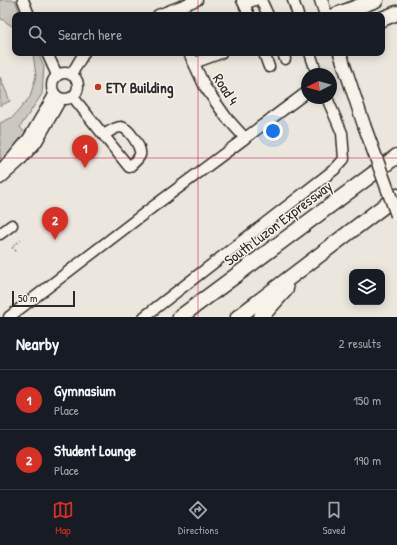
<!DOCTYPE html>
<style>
:root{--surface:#171b24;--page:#20242c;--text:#f1f3f6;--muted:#9ea1a6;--line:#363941;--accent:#d93025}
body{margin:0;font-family:"Patrick Hand",sans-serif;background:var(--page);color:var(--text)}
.controls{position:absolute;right:12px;bottom:12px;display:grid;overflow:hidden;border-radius:8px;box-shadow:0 2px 10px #0003}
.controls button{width:36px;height:36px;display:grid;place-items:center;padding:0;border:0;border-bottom:1px solid var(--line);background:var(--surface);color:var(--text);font:20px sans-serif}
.compass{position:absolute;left:301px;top:68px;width:36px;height:36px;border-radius:50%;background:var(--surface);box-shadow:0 2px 10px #0003;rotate:264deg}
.scale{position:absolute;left:12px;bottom:10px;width:63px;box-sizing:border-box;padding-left:4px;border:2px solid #2b2b2b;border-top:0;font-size:11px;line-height:14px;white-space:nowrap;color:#2b2b2b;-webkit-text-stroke:3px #f7f3e8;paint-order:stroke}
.you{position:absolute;left:273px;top:131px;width:14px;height:14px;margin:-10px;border:3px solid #fff;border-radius:50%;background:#1a73e8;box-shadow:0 0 0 6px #1a73e833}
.badge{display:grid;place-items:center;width:26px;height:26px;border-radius:50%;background:var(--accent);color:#fff;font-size:13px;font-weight:700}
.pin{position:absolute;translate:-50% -33px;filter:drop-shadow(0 1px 2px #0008)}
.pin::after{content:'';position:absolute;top:21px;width:14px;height:12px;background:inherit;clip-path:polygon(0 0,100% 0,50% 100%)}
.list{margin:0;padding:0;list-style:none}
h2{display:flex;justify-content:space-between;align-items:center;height:52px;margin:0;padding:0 16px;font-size:17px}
h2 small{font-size:13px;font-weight:400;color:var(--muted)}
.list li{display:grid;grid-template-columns:26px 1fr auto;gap:12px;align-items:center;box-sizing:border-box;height:60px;padding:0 16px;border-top:1px solid var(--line)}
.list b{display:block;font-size:15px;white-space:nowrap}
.list p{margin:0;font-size:13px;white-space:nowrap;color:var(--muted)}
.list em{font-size:13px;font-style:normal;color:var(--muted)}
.icon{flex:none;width:22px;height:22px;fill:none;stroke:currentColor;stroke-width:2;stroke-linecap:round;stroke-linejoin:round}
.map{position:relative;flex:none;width:397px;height:317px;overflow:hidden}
.search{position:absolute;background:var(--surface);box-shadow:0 2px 10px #0003;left:12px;right:12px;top:12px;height:44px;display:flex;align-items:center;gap:10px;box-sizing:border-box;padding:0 14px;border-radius:8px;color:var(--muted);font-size:15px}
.sheet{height:172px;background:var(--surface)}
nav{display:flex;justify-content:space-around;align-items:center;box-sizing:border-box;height:56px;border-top:1px solid var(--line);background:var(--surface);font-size:11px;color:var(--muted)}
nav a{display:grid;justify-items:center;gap:2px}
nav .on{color:var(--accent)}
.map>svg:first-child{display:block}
.green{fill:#cbc8bf;stroke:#7b7a75}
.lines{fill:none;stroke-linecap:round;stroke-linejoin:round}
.minor-casing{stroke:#2b2b2b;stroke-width:13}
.major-casing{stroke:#2b2b2b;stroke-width:15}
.highway-casing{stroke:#2b2b2b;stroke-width:17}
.path{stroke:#2b2b2b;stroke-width:1.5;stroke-dasharray:1 3;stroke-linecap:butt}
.minor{stroke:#f7f3e8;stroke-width:10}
.major{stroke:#f7f3e8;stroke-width:12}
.highway{stroke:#f7f3e8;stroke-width:14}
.major-bridge-casing{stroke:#2b2b2b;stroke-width:15;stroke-linecap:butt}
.major-bridge{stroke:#f7f3e8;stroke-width:12}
.grid{fill:none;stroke:#c2185b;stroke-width:1;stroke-opacity:0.55}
.poi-dot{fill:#c8321e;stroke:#f7f3e8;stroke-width:1.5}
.labels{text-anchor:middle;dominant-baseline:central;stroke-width:3;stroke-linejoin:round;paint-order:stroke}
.poi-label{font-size:15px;font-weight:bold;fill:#2b2b2b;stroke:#f7f3e8;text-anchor:start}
.street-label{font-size:15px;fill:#2b2b2b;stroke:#f7f3e8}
</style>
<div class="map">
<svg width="397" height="317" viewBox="0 0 397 317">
<rect width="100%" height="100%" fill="#ebe7dd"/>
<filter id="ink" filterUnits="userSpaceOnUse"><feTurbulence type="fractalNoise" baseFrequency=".025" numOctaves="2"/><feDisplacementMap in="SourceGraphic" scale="8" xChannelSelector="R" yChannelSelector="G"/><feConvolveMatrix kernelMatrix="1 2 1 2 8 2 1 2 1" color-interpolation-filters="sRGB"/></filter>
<g filter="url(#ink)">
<!-- green -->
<path class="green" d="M 0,0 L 15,0 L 21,15 L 15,15 L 15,28 L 0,18 Z
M 33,53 L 38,53 L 44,66 L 42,94 L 20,127 L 25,133 L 8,159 L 0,165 L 0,123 L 13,117 L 30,97 L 36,76 Z
M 0,77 L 10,101 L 0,106 Z"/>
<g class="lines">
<defs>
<path id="minor" d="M 23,0 L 29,15
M 242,0 L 244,4 L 255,0
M 261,0 L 268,15
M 293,0 L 298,15
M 244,4 L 249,15
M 158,15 L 197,0
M 47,53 L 57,75
M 189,53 L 205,87 L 226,117 L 244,137
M 264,53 L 269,67
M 283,53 L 285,59
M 310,53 L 317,74
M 194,63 L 221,53
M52 86a13 13 0 1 1 26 0a13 13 0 1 1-26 0Z
M 71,75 L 84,53
M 73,97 L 129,167 C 133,163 138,160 140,155 C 142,148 129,128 121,127 C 115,127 109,132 104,135
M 0,170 L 13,157 L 28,139 L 54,95
M 0,179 L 18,163 L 36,143 L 61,99
M 0,234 L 12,225
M 9,317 L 154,206 L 307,92
M 144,317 L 335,169 L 344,159 L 342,133 L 327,98"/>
<path id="major" d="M 321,0 L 326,15
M 340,53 L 364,125"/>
<path id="highway" d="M 336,15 L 376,0
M 382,19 L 397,13
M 180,317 L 397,156
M 238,317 L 397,196
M 261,317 L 286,289"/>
</defs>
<!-- minor casing -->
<use href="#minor" class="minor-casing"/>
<!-- major casing -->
<use href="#major" class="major-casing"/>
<!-- highway casing -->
<use href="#highway" class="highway-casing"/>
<!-- path -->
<path class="path" d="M 16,251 L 12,247 L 22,239"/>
<!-- minor -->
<use href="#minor" class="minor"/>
<!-- major -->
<use href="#major" class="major"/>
<!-- highway -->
<use href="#highway" class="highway"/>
<defs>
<path id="major-bridge" d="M 364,125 L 397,215"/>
</defs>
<!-- major-bridge casing -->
<use href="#major-bridge" class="major-bridge-casing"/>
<!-- major-bridge -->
<use href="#major-bridge" class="major-bridge"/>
</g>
</g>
<!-- grid -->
<path class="grid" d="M 198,0 L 198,15M 198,53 L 198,317M 0,158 L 397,158"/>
<!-- markers -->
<circle class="poi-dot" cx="98" cy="87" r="4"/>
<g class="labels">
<!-- poi labels -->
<g class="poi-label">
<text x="106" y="87">ETY Building</text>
</g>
<!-- street labels -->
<g class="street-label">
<text transform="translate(226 89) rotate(57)">Road 4</text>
<text transform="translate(278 223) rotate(-37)">South Luzon Expressway</text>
</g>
</g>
</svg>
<div class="controls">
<button><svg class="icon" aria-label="layers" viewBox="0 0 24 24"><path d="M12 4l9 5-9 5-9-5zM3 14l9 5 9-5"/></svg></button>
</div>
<svg class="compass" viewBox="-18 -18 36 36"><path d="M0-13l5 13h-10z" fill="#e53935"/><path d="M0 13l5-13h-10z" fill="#9ea1a6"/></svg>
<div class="scale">50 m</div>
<div class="you"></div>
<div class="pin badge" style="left:85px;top:168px">1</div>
<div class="pin badge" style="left:55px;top:240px">2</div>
<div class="search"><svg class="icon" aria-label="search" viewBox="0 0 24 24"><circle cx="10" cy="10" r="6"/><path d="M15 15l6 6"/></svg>Search here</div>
</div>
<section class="sheet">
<h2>Nearby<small>2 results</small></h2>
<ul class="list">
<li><span class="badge">1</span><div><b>Gymnasium</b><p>Place</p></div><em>150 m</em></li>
<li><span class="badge">2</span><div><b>Student Lounge</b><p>Place</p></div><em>190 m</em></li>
</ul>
</section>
<nav>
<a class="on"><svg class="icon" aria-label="map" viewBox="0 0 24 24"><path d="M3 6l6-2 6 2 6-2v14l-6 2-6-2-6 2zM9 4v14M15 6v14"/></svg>Map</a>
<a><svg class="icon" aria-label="directions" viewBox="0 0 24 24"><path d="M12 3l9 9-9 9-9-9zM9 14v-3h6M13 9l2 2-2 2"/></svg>Directions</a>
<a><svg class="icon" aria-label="saved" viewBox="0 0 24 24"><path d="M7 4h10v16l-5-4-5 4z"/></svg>Saved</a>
</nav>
